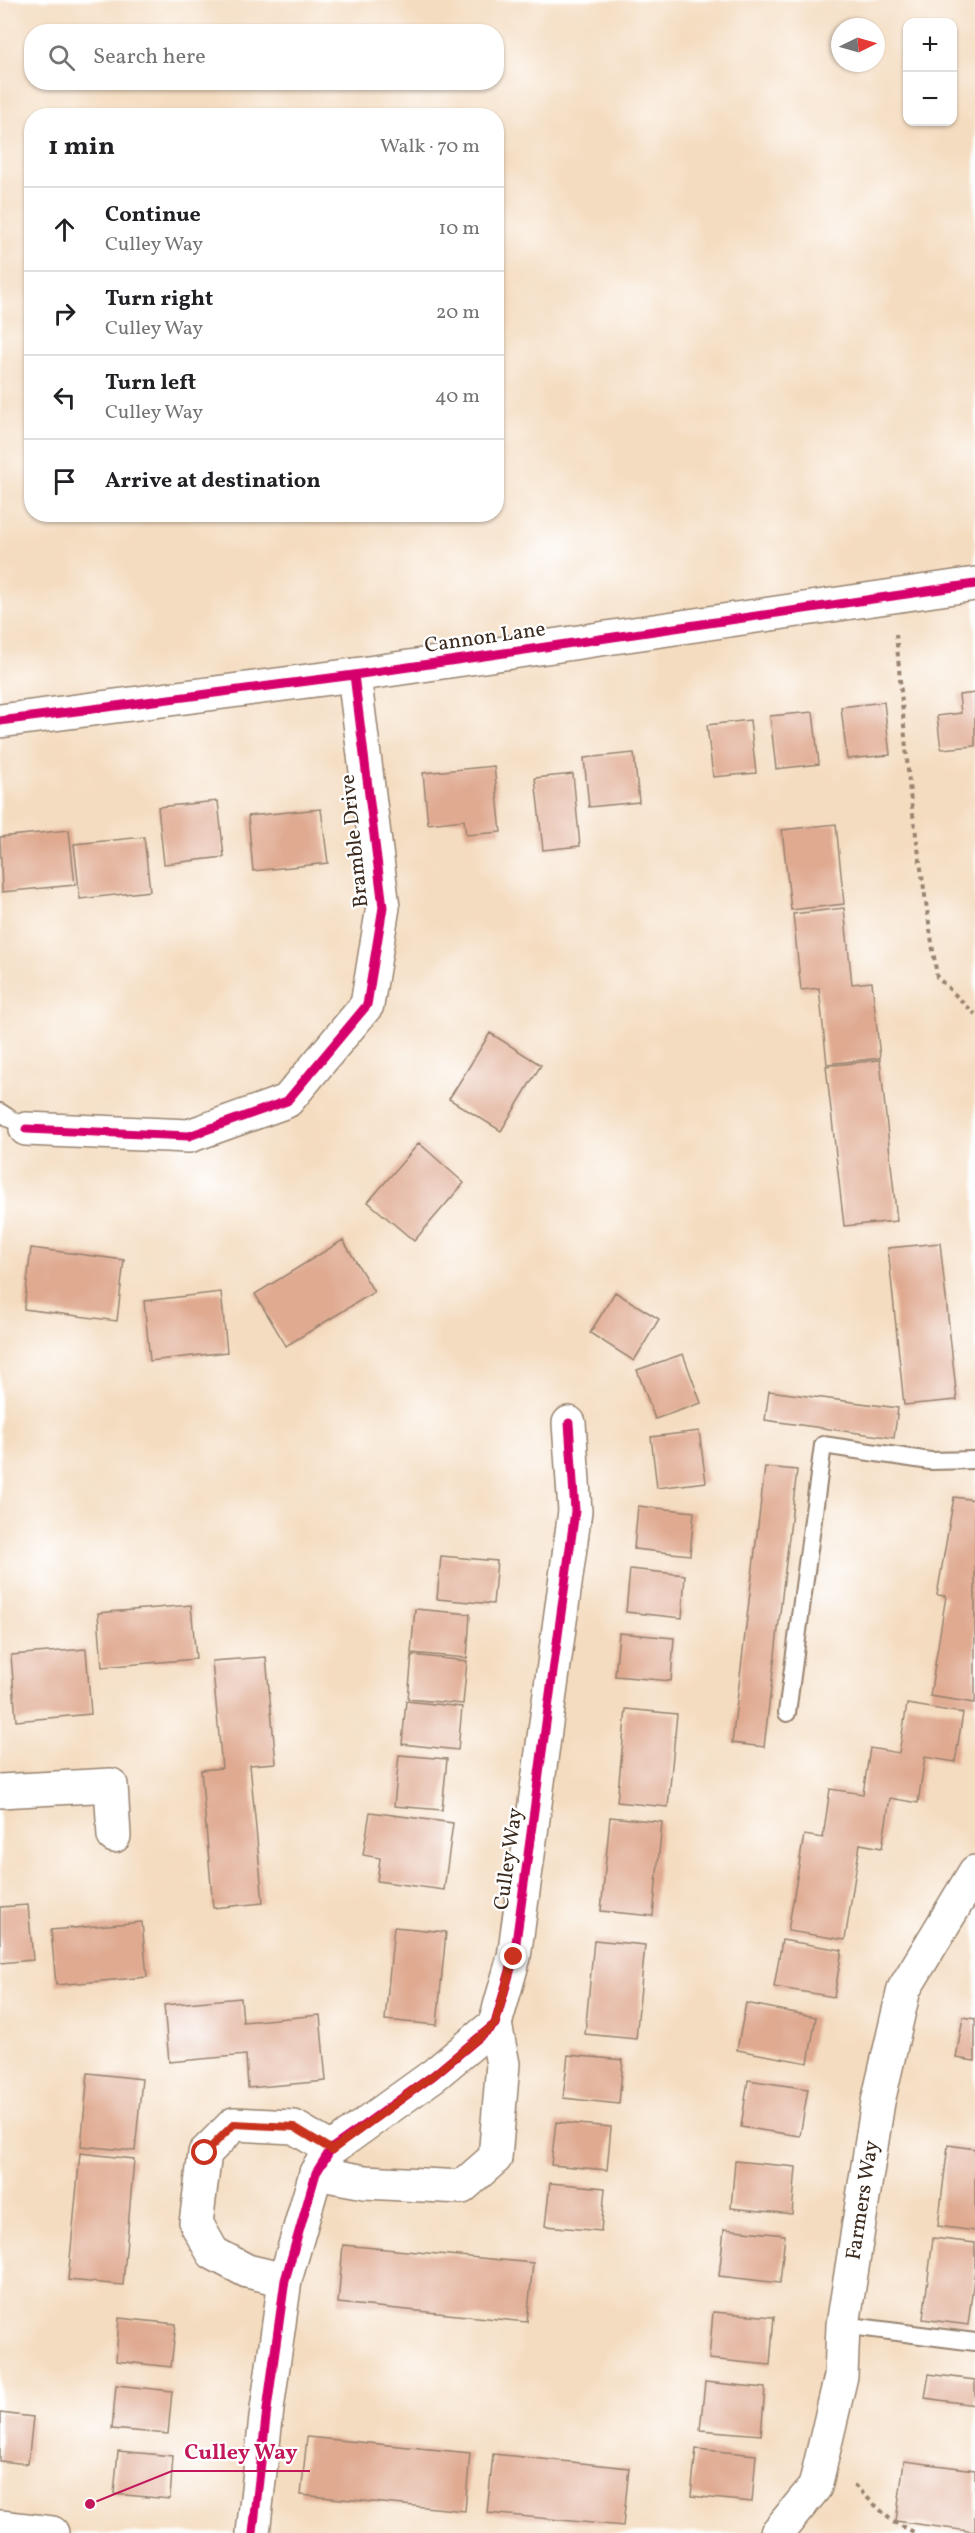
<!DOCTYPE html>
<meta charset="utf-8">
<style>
:root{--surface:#fff;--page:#f6f6f6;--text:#202124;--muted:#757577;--line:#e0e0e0}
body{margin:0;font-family:Vollkorn,serif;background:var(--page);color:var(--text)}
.controls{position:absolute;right:18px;top:18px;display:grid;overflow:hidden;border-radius:12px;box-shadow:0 2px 4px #0004}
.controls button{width:54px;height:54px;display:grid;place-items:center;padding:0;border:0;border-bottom:2px solid var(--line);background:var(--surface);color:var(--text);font:30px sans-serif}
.compass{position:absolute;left:831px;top:18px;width:54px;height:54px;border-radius:50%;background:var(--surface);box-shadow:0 2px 4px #0004;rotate:85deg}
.stop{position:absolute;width:18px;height:18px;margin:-14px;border:4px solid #c8321e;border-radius:50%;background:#fff}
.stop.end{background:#c8321e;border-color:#fff;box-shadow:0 2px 6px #0008}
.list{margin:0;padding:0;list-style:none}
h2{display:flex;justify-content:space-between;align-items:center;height:78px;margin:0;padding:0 24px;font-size:26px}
h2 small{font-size:20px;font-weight:400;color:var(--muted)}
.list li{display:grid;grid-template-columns:39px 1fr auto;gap:18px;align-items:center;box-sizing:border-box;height:84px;padding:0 24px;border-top:2px solid var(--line)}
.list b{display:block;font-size:22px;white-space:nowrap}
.list p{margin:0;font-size:20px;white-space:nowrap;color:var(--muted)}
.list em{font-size:20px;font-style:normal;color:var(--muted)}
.icon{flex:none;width:33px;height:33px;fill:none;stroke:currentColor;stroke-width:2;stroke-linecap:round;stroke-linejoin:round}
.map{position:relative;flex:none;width:975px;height:2533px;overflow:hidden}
.search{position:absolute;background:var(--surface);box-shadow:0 2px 4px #0004;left:24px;top:24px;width:480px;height:66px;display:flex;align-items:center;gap:15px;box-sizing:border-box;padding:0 21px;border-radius:24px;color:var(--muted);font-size:22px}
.panel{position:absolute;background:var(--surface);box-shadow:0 2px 4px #0004;left:24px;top:108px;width:480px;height:414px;border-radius:24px}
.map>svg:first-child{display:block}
.building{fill:#e0aa91}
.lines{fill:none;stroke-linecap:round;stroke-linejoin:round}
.service-casing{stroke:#98836f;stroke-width:20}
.minor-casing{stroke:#98836f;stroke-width:36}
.tertiary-casing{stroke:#98836f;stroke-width:36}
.path{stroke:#98836f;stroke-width:4;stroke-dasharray:4.5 4.5;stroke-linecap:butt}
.service{stroke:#fff;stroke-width:16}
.minor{stroke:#fff;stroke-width:33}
.tertiary{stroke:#fff;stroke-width:33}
.cycleway-casing{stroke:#fff;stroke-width:13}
.cycleway{stroke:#d6006c;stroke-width:9}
.route{stroke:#c8321e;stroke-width:8}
.labels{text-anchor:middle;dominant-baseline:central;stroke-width:4.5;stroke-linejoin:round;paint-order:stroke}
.street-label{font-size:21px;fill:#3b2a1e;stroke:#fff}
.leader{fill:none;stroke:#c2185b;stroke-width:2}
.callout-dot{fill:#c2185b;stroke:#fff;stroke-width:2}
.callout-label{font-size:22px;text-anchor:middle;font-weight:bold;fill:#c2185b;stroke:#fff;stroke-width:4.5;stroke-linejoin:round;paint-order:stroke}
</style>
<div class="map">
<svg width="975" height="2533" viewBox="0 0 975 2533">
<rect width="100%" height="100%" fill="#fff"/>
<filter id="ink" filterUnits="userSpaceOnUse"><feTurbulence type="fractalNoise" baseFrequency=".0167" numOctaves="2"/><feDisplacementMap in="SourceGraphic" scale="12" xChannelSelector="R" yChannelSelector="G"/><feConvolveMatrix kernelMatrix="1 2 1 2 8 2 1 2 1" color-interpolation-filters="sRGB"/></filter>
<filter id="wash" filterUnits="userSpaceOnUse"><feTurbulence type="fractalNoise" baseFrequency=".008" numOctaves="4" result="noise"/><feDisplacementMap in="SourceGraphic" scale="24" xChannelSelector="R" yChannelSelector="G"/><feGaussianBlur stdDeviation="1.35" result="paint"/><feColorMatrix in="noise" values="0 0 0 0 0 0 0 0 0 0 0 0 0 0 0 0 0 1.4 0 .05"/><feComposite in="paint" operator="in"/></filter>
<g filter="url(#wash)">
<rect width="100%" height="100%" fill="#f4dcc0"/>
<g id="blocks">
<!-- building -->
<path class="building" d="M 975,693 L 975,746 L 941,749 L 937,716 L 961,713 L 959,695 Z
M 884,702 L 890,755 L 847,759 L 841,707 Z
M 813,712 L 819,764 L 776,769 L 770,716 Z
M 750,720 L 756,773 L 713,777 L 707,725 Z
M 634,753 L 639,802 L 589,807 L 584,758 Z
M 494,766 L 501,832 L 466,835 L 464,820 L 428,824 L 423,773 Z
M 573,774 L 580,846 L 543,850 L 535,778 Z
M 218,801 L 224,857 L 164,864 L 158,807 Z
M 321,809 L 328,863 L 253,871 L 248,816 Z
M 836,824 L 844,904 L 791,910 L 782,830 Z
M 69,830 L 75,885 L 2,892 L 0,837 Z
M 144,837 L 150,891 L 80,899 L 74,844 Z
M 844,908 L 852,984 L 872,982 L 880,1058 L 827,1064 L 819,988 L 801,990 L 793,914 Z
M 490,1033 L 541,1065 L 501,1131 L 449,1099 Z
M 880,1060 L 897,1221 L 844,1226 L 826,1066 Z
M 419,1143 L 464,1183 L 414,1241 L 368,1202 Z
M 343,1240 L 374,1292 L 286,1346 L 255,1294 Z
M 940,1243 L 957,1400 L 904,1405 L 888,1248 Z
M 31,1248 L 124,1260 L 117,1321 L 24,1309 Z
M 221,1292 L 227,1352 L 150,1361 L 144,1301 Z
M 615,1292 L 659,1319 L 634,1361 L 590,1333 Z
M 683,1354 L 701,1403 L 655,1419 L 637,1370 Z
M 769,1391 L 898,1408 L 894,1438 L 765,1420 Z
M 699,1431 L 706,1482 L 657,1488 L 651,1437 Z
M 765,1467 L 797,1470 L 764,1747 L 732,1743 Z
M 954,1497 L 975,1500 L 975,1703 L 930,1696 L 946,1596 L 937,1595 Z
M 638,1506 L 694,1512 L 690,1555 L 634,1549 Z
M 441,1556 L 497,1561 L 493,1604 L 437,1599 Z
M 630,1569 L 685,1575 L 682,1618 L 626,1612 Z
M 191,1605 L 196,1659 L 102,1667 L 98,1613 Z
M 415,1609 L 470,1614 L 467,1658 L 411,1653 Z
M 619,1633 L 674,1638 L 671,1681 L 615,1676 Z
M 86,1649 L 91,1714 L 16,1721 L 11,1655 Z
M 412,1655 L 467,1661 L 463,1704 L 408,1699 Z
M 266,1657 L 276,1763 L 250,1765 L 263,1903 L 213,1908 L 201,1770 L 222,1768 L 212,1661 Z
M 406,1701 L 462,1707 L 458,1750 L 402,1744 Z
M 907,1704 L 963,1713 L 955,1762 L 925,1757 L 918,1803 L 890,1798 L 882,1848 L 860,1844 L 845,1940 L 788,1931 L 804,1835 L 823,1838 L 830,1789 L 863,1794 L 870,1748 L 899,1753 Z
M 626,1709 L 677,1714 L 668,1807 L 617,1802 Z
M 399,1755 L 447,1759 L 442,1810 L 394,1806 Z
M 370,1812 L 453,1823 L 444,1890 L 377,1881 L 380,1858 L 363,1855 Z
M 610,1817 L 662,1822 L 653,1916 L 601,1911 Z
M 28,1905 L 33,1960 L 0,1963 L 0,1907 Z
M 142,1922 L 147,1977 L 56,1985 L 51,1930 Z
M 394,1927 L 446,1932 L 437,2025 L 385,2020 Z
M 594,1940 L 645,1945 L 636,2039 L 585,2034 Z
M 782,1940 L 842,1950 L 834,1997 L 774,1987 Z
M 241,1998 L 243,2022 L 320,2015 L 326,2081 L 248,2088 L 246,2055 L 169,2062 L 164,2005 Z
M 746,2003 L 816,2017 L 808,2063 L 737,2050 Z
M 963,2017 L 975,2019 L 975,2061 L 956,2058 Z
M 568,2055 L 623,2060 L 619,2104 L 563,2098 Z
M 88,2073 L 142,2079 L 135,2151 L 81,2146 Z
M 748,2080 L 808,2089 L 800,2136 L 741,2127 Z
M 556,2122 L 611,2127 L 607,2170 L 551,2165 Z
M 948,2145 L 975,2149 L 975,2231 L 938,2226 Z
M 80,2153 L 134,2159 L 123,2285 L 68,2280 Z
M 735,2161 L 796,2167 L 792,2214 L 731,2208 Z
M 550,2183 L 605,2188 L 601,2231 L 545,2226 Z
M 724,2229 L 785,2235 L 780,2283 L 719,2276 Z
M 933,2238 L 975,2243 L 975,2270 L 968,2325 L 923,2319 Z
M 343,2245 L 533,2263 L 527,2322 L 338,2303 Z
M 713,2312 L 774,2317 L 770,2365 L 709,2359 Z
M 119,2318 L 176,2324 L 171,2367 L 116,2361 Z
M 929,2374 L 975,2380 L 975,2405 L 925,2398 Z
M 705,2382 L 765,2388 L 761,2435 L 700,2430 Z
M 116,2385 L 172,2391 L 168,2434 L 112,2429 Z
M 0,2413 L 33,2417 L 28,2464 L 0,2461 Z
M 307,2437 L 470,2453 L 465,2511 L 301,2495 Z
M 696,2449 L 756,2455 L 752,2502 L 691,2496 Z
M 118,2451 L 173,2456 L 170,2499 L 114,2494 Z
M 493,2454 L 629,2468 L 623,2526 L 487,2513 Z
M 904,2461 L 975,2470 L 975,2532 L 896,2521 Z"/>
</g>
</g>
<g filter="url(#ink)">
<use href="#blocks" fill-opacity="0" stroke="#98836f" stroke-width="1.5"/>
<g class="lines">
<defs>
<path id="service" d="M 0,1112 L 26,1129
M 787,1713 L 823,1445 L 930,1461 L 975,1460
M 843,2325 L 975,2342"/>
<g id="minor">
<path d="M 26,1129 L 189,1136 L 287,1101 L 367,1005 L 383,907 L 354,675"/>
<path d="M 0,1791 L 111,1785 L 114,1836"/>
<path d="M 316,2173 L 365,2182 L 462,2187 L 495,2158 L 503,2064 L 495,2024"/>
<path d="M 285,2280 L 247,2271 L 213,2253 L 196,2223 L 205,2153 L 234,2124 L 294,2127 L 331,2149"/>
<path d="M 0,2527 L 52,2533"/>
<path d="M 253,2533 L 267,2409 L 285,2280 L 316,2173 L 331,2149 L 434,2075 L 495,2024 L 514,1957 L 575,1511 L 569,1423"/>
<path id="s1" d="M 777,2533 L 815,2487 L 841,2376 L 843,2325 L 878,2102 L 904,1989 L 975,1872"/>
</g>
<path id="tertiary" d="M 0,721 L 354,675 L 975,584"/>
</defs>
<!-- service casing -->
<use href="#service" class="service-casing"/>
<!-- minor casing -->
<use href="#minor" class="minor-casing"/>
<!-- tertiary casing -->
<use href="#tertiary" class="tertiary-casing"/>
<!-- path -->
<path class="path" d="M 896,634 L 910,794 L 937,977 L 975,1014
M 854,2485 L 893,2522 L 916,2533"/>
<!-- service -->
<use href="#service" class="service"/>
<!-- minor -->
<use href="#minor" class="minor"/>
<!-- tertiary -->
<use href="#tertiary" class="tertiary"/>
<defs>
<path id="cycleway" d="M 0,721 L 354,675 L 975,584
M 26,1129 L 189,1136 L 287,1101 L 367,1005 L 383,907 L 354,675
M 253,2533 L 267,2409 L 285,2280 L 316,2173 L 331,2149 L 434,2075 L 495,2024 L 514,1957 L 575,1511 L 569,1423"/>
</defs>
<!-- cycleway casing -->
<use href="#cycleway" class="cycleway-casing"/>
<!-- cycleway -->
<use href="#cycleway" class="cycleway"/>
</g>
</g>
<g class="lines" filter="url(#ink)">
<!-- route -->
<path class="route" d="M 205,2153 L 234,2124 L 294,2127 L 332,2150 L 434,2075 L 495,2024 L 514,1957"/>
</g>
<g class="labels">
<!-- street labels -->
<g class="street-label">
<text transform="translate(485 638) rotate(-8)">Cannon Lane</text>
<text transform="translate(355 841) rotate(-96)">Bramble Drive</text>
<text transform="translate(509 1859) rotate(-82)">Culley Way</text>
<text stroke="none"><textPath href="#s1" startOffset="351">Farmers Way</textPath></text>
</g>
</g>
<!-- callouts -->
<path class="leader" d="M90 2504L172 2471H310"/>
<circle class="callout-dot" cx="90" cy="2504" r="6"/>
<g class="callout-label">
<text x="241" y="2459">Culley Way</text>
</g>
</svg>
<div class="controls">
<button>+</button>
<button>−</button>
</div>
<svg class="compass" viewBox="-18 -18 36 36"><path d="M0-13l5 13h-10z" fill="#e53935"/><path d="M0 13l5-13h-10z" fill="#757577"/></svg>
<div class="stop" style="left:205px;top:2153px"></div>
<div class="stop end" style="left:514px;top:1957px"></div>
<div class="search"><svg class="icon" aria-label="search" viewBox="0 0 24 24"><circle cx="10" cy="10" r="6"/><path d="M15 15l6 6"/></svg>Search here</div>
<section class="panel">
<h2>1 min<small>Walk · 70 m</small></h2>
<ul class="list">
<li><svg class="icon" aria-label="ahead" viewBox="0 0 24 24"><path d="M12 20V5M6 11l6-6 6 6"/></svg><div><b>Continue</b><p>Culley Way</p></div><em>10 m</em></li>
<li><svg class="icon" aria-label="right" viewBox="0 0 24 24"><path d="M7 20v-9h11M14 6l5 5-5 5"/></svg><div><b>Turn right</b><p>Culley Way</p></div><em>20 m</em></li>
<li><svg class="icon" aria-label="left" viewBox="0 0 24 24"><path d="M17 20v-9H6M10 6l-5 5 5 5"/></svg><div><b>Turn left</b><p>Culley Way</p></div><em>40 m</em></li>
<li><svg class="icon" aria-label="arrive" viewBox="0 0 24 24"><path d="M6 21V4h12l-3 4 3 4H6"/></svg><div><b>Arrive at destination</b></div></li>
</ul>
</section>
</div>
